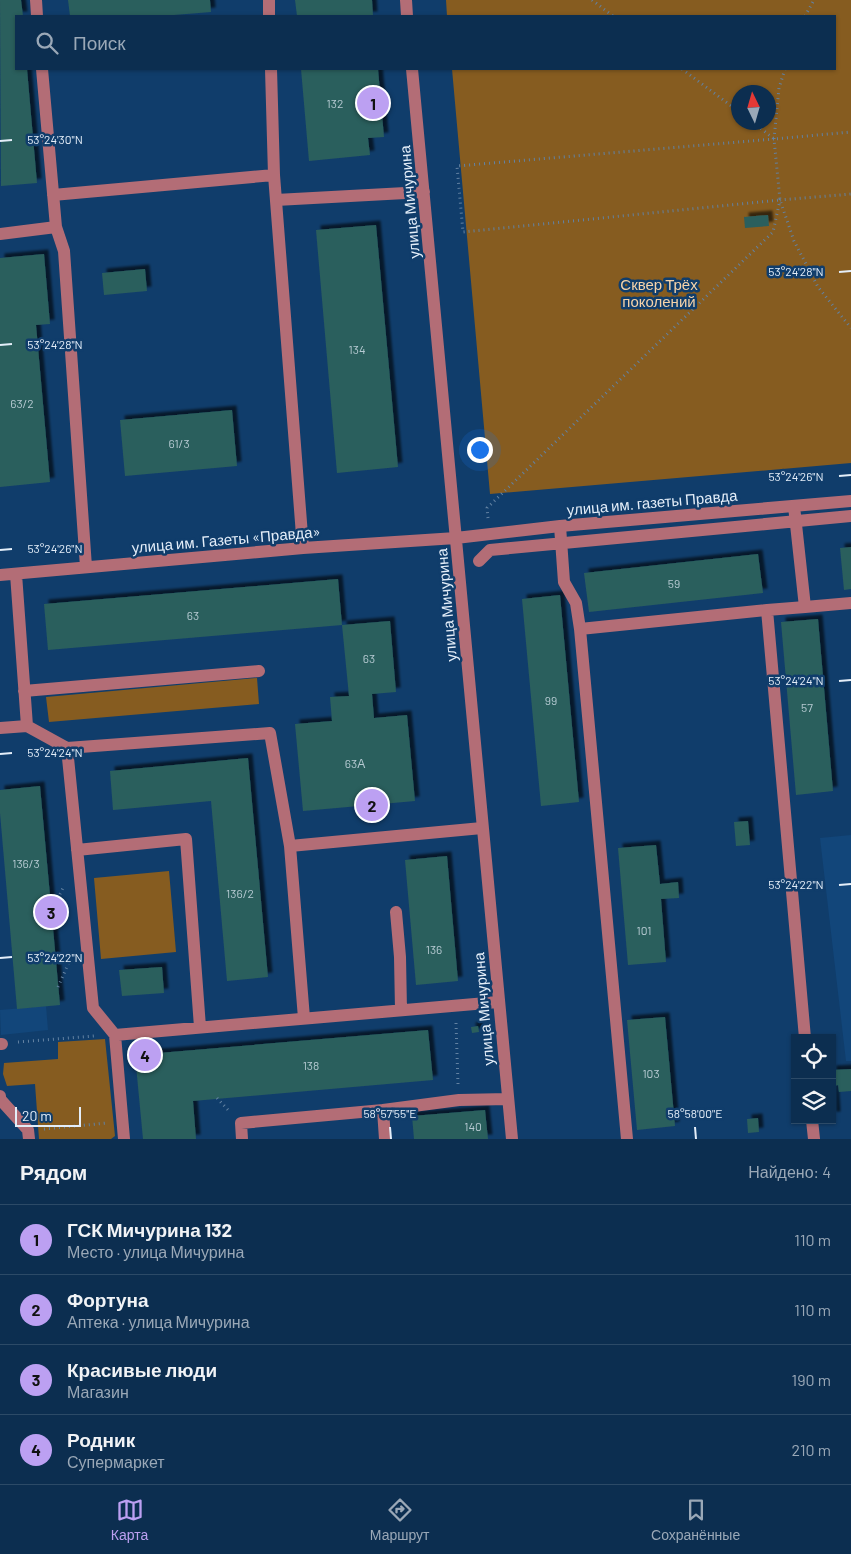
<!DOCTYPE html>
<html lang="ru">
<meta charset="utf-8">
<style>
:root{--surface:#0c2e50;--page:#1a3a5a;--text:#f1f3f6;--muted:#9aa8b7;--line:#2c4a67;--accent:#bca0f2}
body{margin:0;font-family:Barlow,sans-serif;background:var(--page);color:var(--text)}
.controls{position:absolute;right:15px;bottom:15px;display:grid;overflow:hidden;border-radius:0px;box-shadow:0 1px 4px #0004}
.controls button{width:45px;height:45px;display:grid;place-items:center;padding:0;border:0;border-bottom:1px solid var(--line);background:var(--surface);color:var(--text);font:25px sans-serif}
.compass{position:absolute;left:731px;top:85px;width:45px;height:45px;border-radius:50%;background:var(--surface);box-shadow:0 1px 4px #0004;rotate:355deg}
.scale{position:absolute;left:15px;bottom:12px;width:66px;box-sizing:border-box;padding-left:5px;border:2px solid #e4eef9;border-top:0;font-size:14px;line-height:18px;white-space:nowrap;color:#e4eef9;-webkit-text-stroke:4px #103d6b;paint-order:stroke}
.you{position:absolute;left:479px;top:449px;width:18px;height:18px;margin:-12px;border:4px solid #fff;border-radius:50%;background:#1a73e8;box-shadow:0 0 0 8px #1a73e833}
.badge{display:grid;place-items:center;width:32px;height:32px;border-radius:50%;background:var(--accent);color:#111;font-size:16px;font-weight:700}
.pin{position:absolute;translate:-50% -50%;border:2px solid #fff;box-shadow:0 1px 5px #0006}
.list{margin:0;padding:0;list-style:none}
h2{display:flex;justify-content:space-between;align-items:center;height:65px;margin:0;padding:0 20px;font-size:21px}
h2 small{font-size:16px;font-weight:400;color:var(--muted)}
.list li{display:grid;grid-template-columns:32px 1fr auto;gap:15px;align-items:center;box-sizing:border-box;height:70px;padding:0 20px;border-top:1px solid var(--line)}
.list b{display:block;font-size:19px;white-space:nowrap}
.list p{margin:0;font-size:16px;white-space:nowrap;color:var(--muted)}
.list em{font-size:16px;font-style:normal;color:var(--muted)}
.icon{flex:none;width:28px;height:28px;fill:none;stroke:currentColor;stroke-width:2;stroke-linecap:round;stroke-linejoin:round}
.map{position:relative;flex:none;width:851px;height:1139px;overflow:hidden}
.search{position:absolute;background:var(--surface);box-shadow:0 1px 4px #0004;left:15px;right:15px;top:15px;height:55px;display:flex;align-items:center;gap:12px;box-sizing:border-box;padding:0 18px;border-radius:0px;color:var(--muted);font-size:19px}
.sheet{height:345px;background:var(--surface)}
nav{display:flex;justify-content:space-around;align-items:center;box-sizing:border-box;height:70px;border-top:1px solid var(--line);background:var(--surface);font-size:14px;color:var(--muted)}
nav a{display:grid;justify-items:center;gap:2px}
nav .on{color:var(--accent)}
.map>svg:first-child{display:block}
.built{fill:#12467a}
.green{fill:#865c20;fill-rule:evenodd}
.building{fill:#2b5e5d;filter:url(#shadow)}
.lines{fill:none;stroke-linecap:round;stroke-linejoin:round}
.path{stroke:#6382a2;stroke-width:3;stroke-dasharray:1 4;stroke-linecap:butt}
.minor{stroke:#b36d76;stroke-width:12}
.ticks{fill:none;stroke:#e4eef9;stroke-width:2}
.labels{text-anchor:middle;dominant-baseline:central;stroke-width:5;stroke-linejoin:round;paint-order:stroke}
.number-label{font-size:12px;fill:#b6cad2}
.street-label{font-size:15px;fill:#e4eef9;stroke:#103d6b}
.park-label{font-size:15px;fill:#f6d3a9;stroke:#103d6b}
.ticks-label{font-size:12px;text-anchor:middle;fill:#e4eef9;stroke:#103d6b;stroke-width:5;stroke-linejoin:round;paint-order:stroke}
</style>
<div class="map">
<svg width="851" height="1139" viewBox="0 0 851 1139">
<defs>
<filter id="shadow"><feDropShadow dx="4.5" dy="-4.5" stdDeviation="1" flood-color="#0009"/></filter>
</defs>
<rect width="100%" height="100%" fill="#103d6b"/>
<!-- built -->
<path class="built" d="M 851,835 L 851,1061 L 846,1061 L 820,838 Z
M 46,1006 L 48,1030 L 1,1035 L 0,1010 Z"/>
<!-- green -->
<path class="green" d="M 446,0 L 851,0 L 851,463 L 490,494 L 452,69 L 835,69 L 835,16 L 447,16 ZM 738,92 L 768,92 L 768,122 L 738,122 Z
M 257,678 L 259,704 L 49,722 L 46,697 Z
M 169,871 L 176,952 L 101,959 L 94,878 Z
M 105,1039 L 115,1136 L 111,1139 L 39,1139 L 35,1084 L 7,1086 L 3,1074 L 4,1063 L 58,1059 L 58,1042 Z"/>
<!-- building -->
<path class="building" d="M 0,0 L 21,0 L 23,16 L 16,16 L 16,69 L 27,69 L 37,183 L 1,186 Z
M 68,0 L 210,0 L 211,12 L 162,16 L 70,16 Z
M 295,0 L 372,0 L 373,16 L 297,16 Z
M 301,69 L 378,69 L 384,137 L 368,138 L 370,155 L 309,161 Z
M 768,215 L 769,226 L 745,228 L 744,217 Z
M 376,225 L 398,467 L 337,473 L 316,230 Z
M 44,254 L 50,324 L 36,325 L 50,482 L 0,487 L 0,258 Z
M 145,269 L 147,291 L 104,295 L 102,273 Z
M 232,410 L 237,466 L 125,476 L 120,420 Z
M 851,547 L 851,589 L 844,590 L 840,548 Z
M 758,554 L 763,593 L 589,612 L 584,573 Z
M 338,579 L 342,625 L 48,650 L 44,604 Z
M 560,595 L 579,802 L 541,806 L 522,599 Z
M 818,619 L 833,791 L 796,795 L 781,622 Z
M 390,621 L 396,692 L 372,694 L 374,718 L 407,715 L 415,801 L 303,811 L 295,724 L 332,721 L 330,697 L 349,696 L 342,625 Z
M 248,758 L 268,977 L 227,981 L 211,801 L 113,810 L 110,771 Z
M 40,786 L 60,1005 L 17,1009 L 0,813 L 0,790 Z
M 748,821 L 750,845 L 736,846 L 734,822 Z
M 656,845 L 660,884 L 678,882 L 679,898 L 661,899 L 666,962 L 628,965 L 618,848 Z
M 447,856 L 458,981 L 416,985 L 405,860 Z
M 162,967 L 164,993 L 122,996 L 119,970 Z
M 665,1017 L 675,1126 L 637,1130 L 627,1020 Z
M 478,1026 L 479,1032 L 472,1033 L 471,1027 Z
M 428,1030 L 433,1080 L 193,1101 L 196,1139 L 143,1139 L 135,1055 Z
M 851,1069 L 851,1091 L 839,1092 L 838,1085 L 834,1086 L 836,1116 L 832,1116 L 832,1070 Z
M 485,1110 L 488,1139 L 414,1139 L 412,1116 Z
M 758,1118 L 759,1132 L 748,1133 L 747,1119 Z"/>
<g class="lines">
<!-- path -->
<path class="path" d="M 592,0 L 613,16
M 805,16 L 814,0
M 682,69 L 738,111
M 785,69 L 779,88 L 774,139 L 780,200 L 794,241 L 818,287 L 851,328
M 753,122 L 774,139 L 851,132
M 774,139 L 457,166 L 463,232 L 780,200
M 488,518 L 487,508 L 773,232 L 780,200 L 851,194
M 51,912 L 63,888
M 58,987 L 70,960
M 456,1023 L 458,1084
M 18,1042 L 94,1036
M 217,1098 L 230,1112
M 44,1129 L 107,1123"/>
<!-- minor -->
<path class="minor" d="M 36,0 L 37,16
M 269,0 L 269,16
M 406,0 L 407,16
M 42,69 L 56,227 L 64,251 L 86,567
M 271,69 L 274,175 L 303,548
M 412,69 L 512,1139
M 53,195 L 274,175
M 276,200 L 424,192
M 0,234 L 56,227
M 794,506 L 805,607 L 767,610 L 805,1038
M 560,526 L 564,582 L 576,603 L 580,629 L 627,1139
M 479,561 L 490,550 L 851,516
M 16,574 L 27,726
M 0,575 L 303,548 L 456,538 L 560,526 L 851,501
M 805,607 L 851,603
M 580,629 L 767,610
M 24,691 L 259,671
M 0,728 L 27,726 L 67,748
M 77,850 L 186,839 L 200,1027
M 396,912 L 400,957 L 401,1010
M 304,1018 L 290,846 L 482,828
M 115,1035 L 93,1008 L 67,748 L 270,733 L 290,846
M 0,1044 L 2,1044
M 0,1096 L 0,1099 L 28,1130 L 29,1139
M 812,1120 L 814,1139
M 124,1139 L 115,1035 L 498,1002
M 242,1139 L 241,1123 L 383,1110
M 385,1139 L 383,1110 L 459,1100 L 508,1099"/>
</g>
<!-- ticks -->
<path class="ticks" d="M 0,141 L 12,140M 839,272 L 851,271M 0,345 L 12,344M 839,476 L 851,475M 0,550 L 12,549M 839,681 L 851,680M 0,754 L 12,753M 839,885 L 851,884M 0,958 L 12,957M 390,1127 L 391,1139M 695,1127 L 696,1139"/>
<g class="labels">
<!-- number labels -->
<g class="number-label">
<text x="335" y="103">132</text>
<text x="357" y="349">134</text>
<text x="22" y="403">63/2</text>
<text x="179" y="443">61/3</text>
<text x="674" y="583">59</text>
<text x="193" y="615">63</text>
<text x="369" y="658">63</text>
<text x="551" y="700">99</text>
<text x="807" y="707">57</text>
<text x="355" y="763">63А</text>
<text x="26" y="863">136/3</text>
<text x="240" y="893">136/2</text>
<text x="644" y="930">101</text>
<text x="434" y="949">136</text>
<text x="311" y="1065">138</text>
<text x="651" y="1073">103</text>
<text x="473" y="1126">140</text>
</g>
<!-- street labels -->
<g class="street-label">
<text transform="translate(409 202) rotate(-95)">улица Мичурина</text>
<text transform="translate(652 502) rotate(-5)">улица им. газеты Правда</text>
<text transform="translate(226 539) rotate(-5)">улица им. Газеты «Правда»</text>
<text transform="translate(446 605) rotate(-95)">улица Мичурина</text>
<text transform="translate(483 1009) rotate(-95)">улица Мичурина</text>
</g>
<!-- park labels -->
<g class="park-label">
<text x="659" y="284">Сквер Трёх<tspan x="659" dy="17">поколений</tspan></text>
</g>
</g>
<g class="ticks-label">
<text x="55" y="144">53°24'30"N</text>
<text x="796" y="276">53°24'28"N</text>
<text x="55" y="349">53°24'28"N</text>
<text x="796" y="481">53°24'26"N</text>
<text x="55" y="553">53°24'26"N</text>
<text x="796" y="685">53°24'24"N</text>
<text x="55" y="757">53°24'24"N</text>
<text x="796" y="889">53°24'22"N</text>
<text x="55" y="962">53°24'22"N</text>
<text x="390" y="1118">58°57'55"E</text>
<text x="695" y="1118">58°58'00"E</text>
</g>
</svg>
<div class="controls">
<button><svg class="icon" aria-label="locate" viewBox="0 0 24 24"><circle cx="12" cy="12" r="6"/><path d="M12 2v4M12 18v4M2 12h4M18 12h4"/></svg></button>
<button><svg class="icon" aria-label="layers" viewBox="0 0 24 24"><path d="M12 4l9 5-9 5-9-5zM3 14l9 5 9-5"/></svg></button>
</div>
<svg class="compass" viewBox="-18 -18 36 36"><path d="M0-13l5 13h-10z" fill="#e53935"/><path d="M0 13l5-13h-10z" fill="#9aa8b7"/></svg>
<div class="scale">20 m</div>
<div class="you"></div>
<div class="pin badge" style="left:373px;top:103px">1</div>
<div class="pin badge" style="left:372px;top:805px">2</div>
<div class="pin badge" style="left:51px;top:912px">3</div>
<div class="pin badge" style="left:145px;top:1055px">4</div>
<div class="search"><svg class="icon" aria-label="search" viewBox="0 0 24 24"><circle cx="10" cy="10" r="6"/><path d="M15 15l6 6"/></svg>Поиск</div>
</div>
<section class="sheet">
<h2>Рядом<small>Найдено: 4</small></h2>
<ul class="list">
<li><span class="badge">1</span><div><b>ГСК Мичурина 132</b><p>Место · улица Мичурина</p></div><em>110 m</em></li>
<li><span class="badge">2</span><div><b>Фортуна</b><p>Аптека · улица Мичурина</p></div><em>110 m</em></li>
<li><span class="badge">3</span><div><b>Красивые люди</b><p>Магазин</p></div><em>190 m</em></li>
<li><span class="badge">4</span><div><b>Родник</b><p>Супермаркет</p></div><em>210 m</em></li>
</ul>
</section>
<nav>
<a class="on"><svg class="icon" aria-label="map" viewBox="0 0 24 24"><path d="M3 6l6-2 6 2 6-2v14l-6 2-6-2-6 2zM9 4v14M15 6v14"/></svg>Карта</a>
<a><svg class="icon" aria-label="directions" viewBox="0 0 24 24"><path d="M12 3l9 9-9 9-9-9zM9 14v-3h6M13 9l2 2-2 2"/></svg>Маршрут</a>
<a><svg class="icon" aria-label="saved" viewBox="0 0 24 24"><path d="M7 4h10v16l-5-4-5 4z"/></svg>Сохранённые</a>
</nav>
